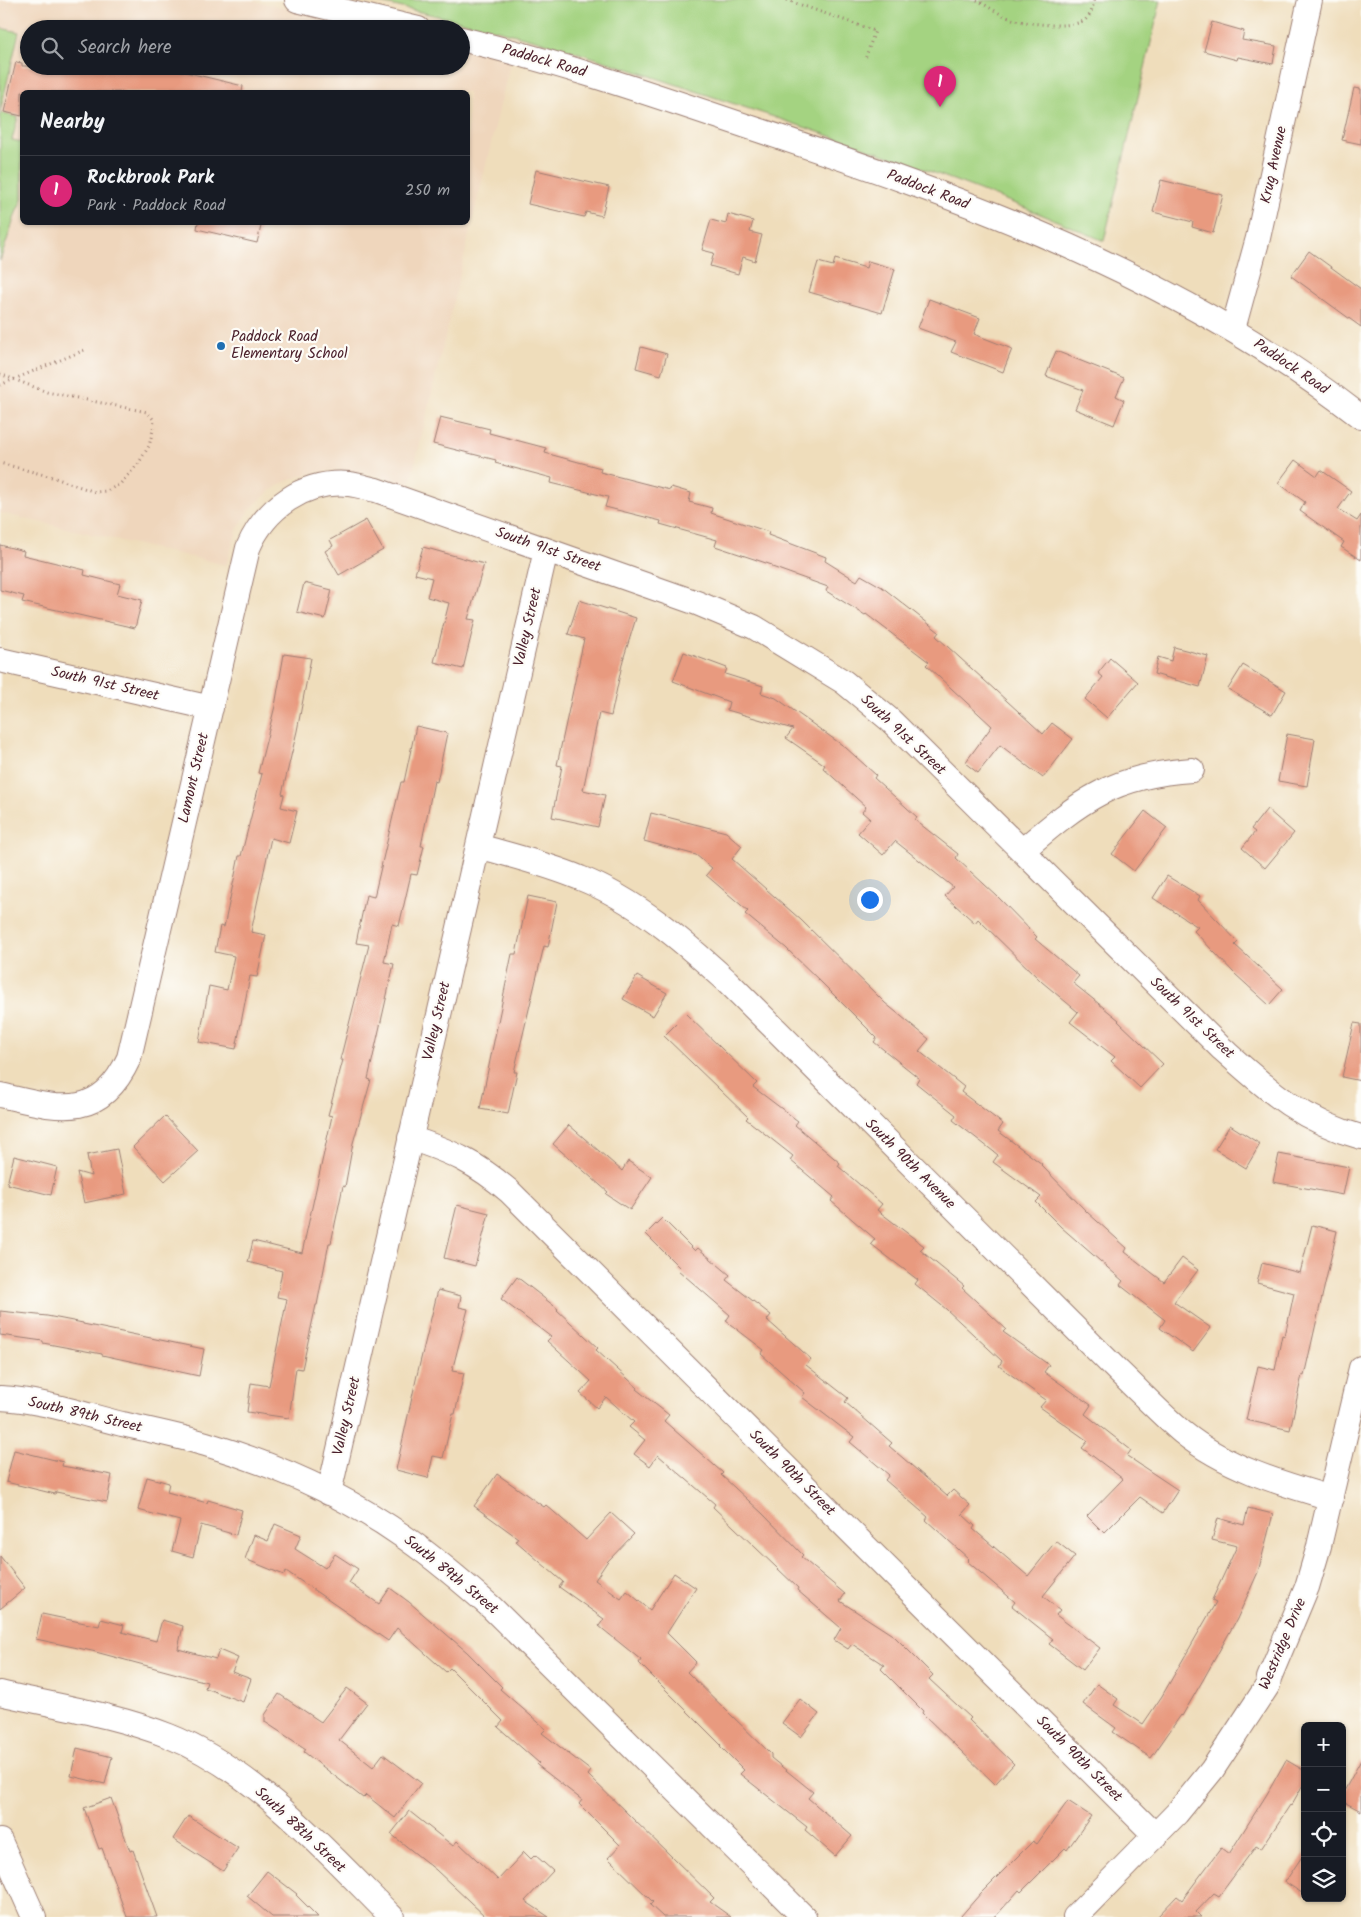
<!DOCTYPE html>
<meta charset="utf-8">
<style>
:root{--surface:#171b24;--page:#242831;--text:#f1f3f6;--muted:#9ea1a6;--line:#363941;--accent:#db2777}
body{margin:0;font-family:Kalam,sans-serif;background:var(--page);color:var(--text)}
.controls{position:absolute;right:15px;bottom:15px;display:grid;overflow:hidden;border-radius:8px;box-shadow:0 1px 4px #0004}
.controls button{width:45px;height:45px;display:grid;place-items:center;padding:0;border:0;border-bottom:1px solid var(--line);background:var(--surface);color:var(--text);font:25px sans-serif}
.you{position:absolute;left:869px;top:899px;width:18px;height:18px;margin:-12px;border:4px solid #fff;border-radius:50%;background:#1a73e8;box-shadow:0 0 0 8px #1a73e833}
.badge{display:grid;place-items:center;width:32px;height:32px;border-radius:50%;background:var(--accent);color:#fff;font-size:16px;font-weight:700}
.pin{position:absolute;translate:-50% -41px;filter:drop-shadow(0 1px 2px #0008)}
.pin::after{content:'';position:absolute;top:26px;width:18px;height:15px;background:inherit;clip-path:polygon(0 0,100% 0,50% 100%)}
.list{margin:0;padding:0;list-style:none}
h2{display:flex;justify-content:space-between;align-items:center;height:65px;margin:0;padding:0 20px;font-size:21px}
h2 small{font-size:16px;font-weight:400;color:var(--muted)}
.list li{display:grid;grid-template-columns:32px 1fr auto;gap:15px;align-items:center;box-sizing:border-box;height:70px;padding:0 20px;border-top:1px solid var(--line)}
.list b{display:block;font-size:19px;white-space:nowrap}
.list p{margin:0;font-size:16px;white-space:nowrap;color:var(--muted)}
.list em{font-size:16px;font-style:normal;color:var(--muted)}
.icon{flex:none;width:28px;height:28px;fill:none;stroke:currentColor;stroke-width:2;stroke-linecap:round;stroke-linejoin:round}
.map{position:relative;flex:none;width:1361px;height:1917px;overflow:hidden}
.search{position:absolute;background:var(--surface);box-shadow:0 1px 4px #0004;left:20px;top:20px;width:450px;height:55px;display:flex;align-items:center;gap:12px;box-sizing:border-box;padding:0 18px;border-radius:28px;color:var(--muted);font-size:19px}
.panel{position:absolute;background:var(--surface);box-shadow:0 1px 4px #0004;left:20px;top:90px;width:450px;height:135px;border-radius:8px}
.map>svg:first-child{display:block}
.built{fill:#efd6bc;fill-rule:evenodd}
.green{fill:#a4d381;stroke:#777956}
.building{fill:#e89a7f}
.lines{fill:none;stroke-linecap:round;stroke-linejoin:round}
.minor-casing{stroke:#9c7e73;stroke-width:26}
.path{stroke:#9c7e73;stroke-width:3;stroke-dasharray:1 4;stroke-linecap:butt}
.minor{stroke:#fff;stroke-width:24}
.poi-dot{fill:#1f6fb2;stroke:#fdfcf7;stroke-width:2}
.labels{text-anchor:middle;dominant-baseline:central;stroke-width:4.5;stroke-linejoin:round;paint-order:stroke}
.street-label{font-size:15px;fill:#4a1f2b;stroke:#fdfcf7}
.poi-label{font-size:15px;fill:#4a1f2b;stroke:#fdfcf7;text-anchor:start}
</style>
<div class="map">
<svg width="1361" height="1917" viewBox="0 0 1361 1917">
<rect width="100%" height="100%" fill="#fdfcf7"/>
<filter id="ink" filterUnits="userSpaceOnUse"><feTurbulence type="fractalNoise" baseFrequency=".02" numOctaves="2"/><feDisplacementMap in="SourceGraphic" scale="10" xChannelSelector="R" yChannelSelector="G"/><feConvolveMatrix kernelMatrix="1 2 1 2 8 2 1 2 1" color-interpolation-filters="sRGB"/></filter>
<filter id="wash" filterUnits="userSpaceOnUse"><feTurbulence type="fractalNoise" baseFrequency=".0096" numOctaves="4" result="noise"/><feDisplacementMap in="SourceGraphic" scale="20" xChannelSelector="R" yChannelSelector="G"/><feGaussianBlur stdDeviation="1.12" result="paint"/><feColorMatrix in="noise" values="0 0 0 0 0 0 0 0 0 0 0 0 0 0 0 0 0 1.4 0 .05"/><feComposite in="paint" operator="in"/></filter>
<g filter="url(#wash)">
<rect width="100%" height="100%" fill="#efddbb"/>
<!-- built -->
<path class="built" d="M 0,0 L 251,0 L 377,29 L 29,29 L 29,66 L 461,66 L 461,48 L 511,59 L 410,485 L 371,474 L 337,470 L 318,472 L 300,476 L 280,484 L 264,496 L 250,510 L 238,528 L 226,565 L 0,513 ZM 22,92 L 468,92 L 468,222 L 22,222 Z"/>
<!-- green -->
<path class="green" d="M 368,0 L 1161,0 L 1104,241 C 993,192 879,152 765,114 C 688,89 612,62 535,40 C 480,25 424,13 368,0 Z
M 0,28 L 19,32 L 0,112 Z
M 0,113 L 18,117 L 12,140 L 22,142 L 22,200 L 17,210 L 0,261 Z"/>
<g id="blocks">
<!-- building -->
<path class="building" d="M 1212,22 L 1244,31 L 1242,40 L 1276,46 L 1273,64 L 1238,57 L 1237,60 L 1204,51 Z
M 16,62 L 22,63 L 22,66 L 160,66 L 243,86 L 242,92 L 22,92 L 22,116 L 4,112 Z
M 1354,88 L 1361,89 L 1361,144 L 1342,140 Z
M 536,170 L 609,187 L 602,216 L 586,212 L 584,217 L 528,204 Z
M 1161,180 L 1223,195 L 1213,233 L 1192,227 L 1193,222 L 1153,212 Z
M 728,214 L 753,221 L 750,232 L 762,235 L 755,261 L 743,257 L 738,274 L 710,266 L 714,253 L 702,250 L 711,220 L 726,224 Z
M 198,222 L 262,222 L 257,243 L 197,229 Z
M 1309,251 L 1361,289 L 1361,327 L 1291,276 Z
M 835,259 L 866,268 L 868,261 L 895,269 L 882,313 L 809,292 L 818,262 L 833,266 Z
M 929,299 L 980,318 L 974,334 L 1012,349 L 1003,372 L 951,352 L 956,342 L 918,328 Z
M 641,347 L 667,354 L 661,375 L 636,368 Z
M 1056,351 L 1124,378 L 1116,396 L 1124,400 L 1114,425 L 1075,409 L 1083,390 L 1046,376 Z
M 440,417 L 490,429 L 489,433 L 546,448 L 545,453 L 601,468 L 600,472 L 670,490 L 671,487 L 691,493 L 689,502 L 712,508 L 711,513 L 769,532 L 768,535 L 826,557 L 825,561 L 857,581 L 861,575 L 882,587 L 939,632 L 936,636 L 1043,734 L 1052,723 L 1073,739 L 1043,778 L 1000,745 L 978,773 L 965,763 L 992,726 L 926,665 L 929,662 L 866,614 L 865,615 L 826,591 L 828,587 L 772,567 L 772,565 L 715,546 L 717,540 L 660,524 L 661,521 L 605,507 L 608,497 L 551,483 L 552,478 L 495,463 L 496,460 L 433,444 Z
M 1295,460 L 1317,476 L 1321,470 L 1351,491 L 1338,509 L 1357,521 L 1361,515 L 1361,560 L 1341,547 L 1344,542 L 1300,511 L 1305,502 L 1278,483 Z
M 366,520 L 383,550 L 339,575 L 325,551 L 333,546 L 330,540 Z
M 0,545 L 24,551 L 23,555 L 85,570 L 84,575 L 120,584 L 117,594 L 142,600 L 135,628 L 22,602 L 24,596 L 0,590 Z
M 423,547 L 484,564 L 468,619 L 475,620 L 463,669 L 434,662 L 449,603 L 427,597 L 432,578 L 415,574 Z
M 304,583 L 332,590 L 325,619 L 297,612 Z
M 579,600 L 636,618 L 623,660 L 611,716 L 599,713 L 583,790 L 605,795 L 598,827 L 552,817 L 562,766 L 557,765 L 584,639 L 568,634 Z
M 1174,647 L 1208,656 L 1200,687 L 1154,674 L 1158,657 L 1171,661 Z
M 684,652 L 727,668 L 725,674 L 763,686 L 761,693 L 776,698 L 845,747 L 876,775 L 874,778 L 917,817 L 915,820 L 958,854 L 956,858 L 998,897 L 1037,937 L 1035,939 L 1079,976 L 1073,983 L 1119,1020 L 1118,1021 L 1163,1064 L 1140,1088 L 1111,1061 L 1115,1057 L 1070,1022 L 1078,1012 L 1042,982 L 978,919 L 975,923 L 945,896 L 953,887 L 895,841 L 883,855 L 858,833 L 870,819 L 862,812 L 866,807 L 823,768 L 825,765 L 786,738 L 793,729 L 727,710 L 729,702 L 673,681 Z
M 284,654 L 311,658 L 297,731 L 282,794 L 284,795 L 281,807 L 297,811 L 289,843 L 271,838 L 251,932 L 266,935 L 257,977 L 250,976 L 236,1049 L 199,1042 L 209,986 L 227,990 L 234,956 L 215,952 L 220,926 L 224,927 L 239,856 L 241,856 L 262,774 L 258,773 L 275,706 Z
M 1110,658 L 1138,682 L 1107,718 L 1085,699 L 1103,677 L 1098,673 Z
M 1243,665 L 1286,691 L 1272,715 L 1228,689 Z
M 416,726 L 447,733 L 437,782 L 434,781 L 421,846 L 424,846 L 417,875 L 411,874 L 399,926 L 392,924 L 384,962 L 394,964 L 368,1079 L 371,1080 L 353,1143 L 345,1187 L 343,1186 L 331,1243 L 329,1243 L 317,1305 L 316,1305 L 302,1369 L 296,1368 L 289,1418 L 247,1412 L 251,1383 L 269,1386 L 287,1299 L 277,1297 L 282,1271 L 248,1262 L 253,1241 L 302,1253 L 332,1116 L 328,1115 L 343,1060 L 340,1060 L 369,945 L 356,943 L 366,895 L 374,897 L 401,782 L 404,782 Z
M 1287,734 L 1315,739 L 1307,786 L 1278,781 Z
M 1267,809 L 1294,833 L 1265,868 L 1242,848 L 1255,832 L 1251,829 Z
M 1145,811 L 1167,828 L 1134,871 L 1112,854 Z
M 651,813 L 726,832 L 742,846 L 732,859 L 801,920 L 885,1003 L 929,1039 L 919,1051 L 964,1087 L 961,1092 L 1003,1124 L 998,1131 L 1042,1164 L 1041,1165 L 1087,1212 L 1127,1248 L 1125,1252 L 1164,1282 L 1182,1258 L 1198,1270 L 1174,1302 L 1211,1328 L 1193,1352 L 1160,1328 L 1165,1320 L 1120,1285 L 1123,1281 L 1061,1227 L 1036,1202 L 1041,1197 L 993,1162 L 998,1155 L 953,1120 L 956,1115 L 916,1083 L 919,1078 L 874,1042 L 877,1038 L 822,983 L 786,948 L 745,914 L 748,911 L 706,875 L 712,868 L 696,855 L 644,841 Z
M 1167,876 L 1200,896 L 1198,900 L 1238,942 L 1235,945 L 1283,989 L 1269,1005 L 1235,974 L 1194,931 L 1198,927 L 1153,898 Z
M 528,896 L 557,902 L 548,947 L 544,946 L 514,1072 L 517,1072 L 508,1114 L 480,1109 L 512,954 L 516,954 Z
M 637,976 L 667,993 L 653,1016 L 623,999 Z
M 686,1014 L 757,1083 L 753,1087 L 798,1121 L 795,1125 L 840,1163 L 838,1166 L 882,1204 L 877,1210 L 924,1246 L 920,1250 L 964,1286 L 962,1288 L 1006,1329 L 1003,1332 L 1049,1365 L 1044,1372 L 1091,1405 L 1085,1414 L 1131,1450 L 1127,1456 L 1178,1490 L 1163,1513 L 1140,1497 L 1104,1533 L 1087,1516 L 1123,1479 L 1082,1448 L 1088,1441 L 1040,1407 L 1046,1400 L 999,1366 L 1002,1361 L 946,1309 L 915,1284 L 918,1280 L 871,1244 L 875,1239 L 831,1201 L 834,1197 L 790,1160 L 793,1156 L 746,1119 L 748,1117 L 664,1036 Z
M 1354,1023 L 1361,1024 L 1361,1081 L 1342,1077 Z
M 165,1116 L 198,1151 L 165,1181 L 133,1147 Z
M 569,1125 L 622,1171 L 628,1161 L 652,1177 L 630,1210 L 606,1194 L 608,1192 L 553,1144 Z
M 1230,1125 L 1260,1144 L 1246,1168 L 1215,1149 Z
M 117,1149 L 126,1194 L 84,1203 L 77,1172 L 91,1176 L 87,1155 Z
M 1279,1154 L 1349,1167 L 1343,1195 L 1273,1182 Z
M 14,1156 L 57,1167 L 51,1195 L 7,1184 Z
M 457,1205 L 489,1213 L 475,1266 L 444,1258 Z
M 662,1218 L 695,1251 L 698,1248 L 730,1275 L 726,1280 L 771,1315 L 767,1320 L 811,1359 L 806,1365 L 848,1398 L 845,1402 L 892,1443 L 889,1446 L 947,1496 L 953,1490 L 970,1505 L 962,1514 L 975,1526 L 973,1529 L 1028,1576 L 1056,1541 L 1075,1556 L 1043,1596 L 1060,1610 L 1056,1615 L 1100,1648 L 1083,1670 L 1049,1644 L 1053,1639 L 1012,1606 L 1015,1602 L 967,1561 L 969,1559 L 926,1520 L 928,1517 L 885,1480 L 889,1475 L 850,1442 L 854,1437 L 802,1397 L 805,1393 L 761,1354 L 764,1350 L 726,1321 L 730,1315 L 678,1270 L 680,1268 L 646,1234 Z
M 1312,1225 L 1337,1231 L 1304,1376 L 1302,1375 L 1290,1430 L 1246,1420 L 1258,1366 L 1275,1370 L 1282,1335 L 1285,1336 L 1294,1293 L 1257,1283 L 1262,1263 L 1300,1273 Z
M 517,1277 L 558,1309 L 557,1310 L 598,1348 L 596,1350 L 638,1388 L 636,1389 L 669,1415 L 664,1421 L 723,1473 L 721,1475 L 763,1514 L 803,1555 L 801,1557 L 845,1594 L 840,1601 L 894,1636 L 933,1675 L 929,1679 L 971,1718 L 969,1720 L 1014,1764 L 995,1784 L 922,1713 L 923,1711 L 881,1669 L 884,1665 L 852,1644 L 848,1649 L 834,1640 L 841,1628 L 797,1590 L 798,1588 L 713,1507 L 715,1504 L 658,1455 L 650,1466 L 634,1454 L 645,1440 L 629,1427 L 634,1422 L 606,1397 L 597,1408 L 580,1393 L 591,1381 L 547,1341 L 551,1337 L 501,1299 Z
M 438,1290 L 461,1296 L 459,1307 L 468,1309 L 452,1371 L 464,1373 L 455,1414 L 453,1414 L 443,1458 L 433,1456 L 428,1478 L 396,1470 L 417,1375 Z
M 0,1311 L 47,1316 L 83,1323 L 83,1324 L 204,1349 L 199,1376 L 102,1355 L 102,1354 L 43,1343 L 43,1341 L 0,1335 Z
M 14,1450 L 63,1462 L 62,1466 L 112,1475 L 107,1502 L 56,1492 L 55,1494 L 6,1482 Z
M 497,1474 L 544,1507 L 546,1505 L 586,1540 L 611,1513 L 634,1534 L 607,1562 L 595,1580 L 621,1599 L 627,1591 L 650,1610 L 674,1573 L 696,1588 L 667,1633 L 696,1662 L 687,1672 L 771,1754 L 771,1758 L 813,1792 L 808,1798 L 852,1836 L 835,1856 L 805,1830 L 807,1827 L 740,1774 L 744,1770 L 720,1746 L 721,1745 L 639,1663 L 641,1660 L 599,1626 L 604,1619 L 559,1587 L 563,1582 L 516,1541 L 518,1538 L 474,1506 Z
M 147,1477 L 169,1483 L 167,1492 L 207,1503 L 208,1500 L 242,1510 L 236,1535 L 201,1525 L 193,1557 L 172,1551 L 180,1521 L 138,1510 Z
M 1248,1508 L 1273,1514 L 1258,1572 L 1237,1619 L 1203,1680 L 1182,1716 L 1181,1715 L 1151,1758 L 1113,1732 L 1116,1728 L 1083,1704 L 1097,1684 L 1118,1699 L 1114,1705 L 1143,1724 L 1162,1696 L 1216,1602 L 1212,1600 L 1237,1546 L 1212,1540 L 1218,1518 L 1244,1525 Z
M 275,1524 L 301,1535 L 295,1549 L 325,1568 L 335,1554 L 358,1569 L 349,1583 L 379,1604 L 390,1588 L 409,1602 L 467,1652 L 502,1687 L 500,1689 L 546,1729 L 542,1733 L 591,1771 L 588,1775 L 714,1898 L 710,1902 L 731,1917 L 663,1917 L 650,1905 L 653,1902 L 608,1858 L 620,1845 L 579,1804 L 582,1800 L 537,1765 L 539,1763 L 498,1727 L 503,1721 L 450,1668 L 446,1672 L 397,1628 L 388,1641 L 286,1571 L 284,1575 L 245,1559 L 254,1535 L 268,1541 Z
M 0,1556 L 25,1588 L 0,1609 Z
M 42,1614 L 99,1626 L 101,1619 L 124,1625 L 122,1632 L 156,1641 L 162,1620 L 183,1626 L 178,1649 L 216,1659 L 219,1650 L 238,1658 L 232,1672 L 251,1679 L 243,1702 L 205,1688 L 207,1682 L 92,1651 L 36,1639 Z
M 347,1688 L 367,1703 L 339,1740 L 373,1767 L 383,1754 L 421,1783 L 395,1818 L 366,1795 L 363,1798 L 304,1752 L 306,1749 L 265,1722 L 265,1715 L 279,1694 L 321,1722 Z
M 800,1699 L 819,1714 L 801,1737 L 782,1723 Z
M 77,1748 L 112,1757 L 105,1784 L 71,1776 Z
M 1286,1760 L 1305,1771 L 1305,1781 L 1291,1806 L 1290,1805 L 1261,1849 L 1256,1846 L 1219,1896 L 1214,1893 L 1196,1912 L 1201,1917 L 1157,1917 L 1177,1896 L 1182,1900 L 1221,1848 L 1229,1854 L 1267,1794 Z
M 1361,1760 L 1361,1811 L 1342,1801 L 1342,1795 Z
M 111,1798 L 130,1851 L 133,1850 L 157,1917 L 127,1917 L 102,1848 L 99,1849 L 84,1808 Z
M 1068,1801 L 1091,1816 L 1067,1850 L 1065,1848 L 1021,1892 L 1019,1890 L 995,1917 L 960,1917 L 981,1893 L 1033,1841 L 1037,1844 Z
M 409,1811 L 453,1846 L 457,1841 L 498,1880 L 524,1852 L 531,1859 L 535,1855 L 553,1871 L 525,1901 L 549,1917 L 486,1917 L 436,1870 L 391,1834 Z
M 188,1816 L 238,1848 L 223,1871 L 173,1839 Z
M 1305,1852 L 1305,1895 L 1285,1882 Z
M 267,1871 L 297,1894 L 296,1895 L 318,1917 L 272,1917 L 247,1896 Z"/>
</g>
</g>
<g filter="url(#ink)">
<use href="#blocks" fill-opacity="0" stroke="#9c7e73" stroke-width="1"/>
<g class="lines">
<defs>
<path id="minor" d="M 297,0 L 418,29
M 461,39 C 559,62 654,95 749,127 C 964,198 1180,276 1361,417
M 1233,329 L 1258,238 L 1310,0
M 0,660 L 211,708
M 478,846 C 513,856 547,864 580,878 C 636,900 683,941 727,981 L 1119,1372 C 1140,1392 1160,1413 1182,1432 C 1225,1467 1279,1483 1331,1498
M 1023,850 C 1081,800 1114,775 1192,770
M 0,1095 C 57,1108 99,1123 129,1058 L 248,548 C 265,508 304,480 349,484 C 358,485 367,488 376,490 L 697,603 L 754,627 L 844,682 L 890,720 L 1220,1047 C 1266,1088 1299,1120 1361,1137
M 410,1138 C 452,1152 475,1162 509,1191 L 1156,1836
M 0,1398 C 41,1400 82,1414 122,1424 C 150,1430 179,1436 206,1444 C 276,1465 348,1497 407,1539 C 437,1560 465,1584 492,1608 L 804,1917
M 329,1493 L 546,550
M 0,1693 C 56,1706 116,1715 169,1736 C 255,1770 328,1853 392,1917
M 0,1841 L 34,1917
M 1075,1917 L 1177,1813 L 1212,1770 L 1268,1685 L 1269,1678 L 1307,1587 L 1319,1546 L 1361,1368"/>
</defs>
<!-- minor casing -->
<use href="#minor" class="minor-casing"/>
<!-- path -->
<path class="path" d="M 787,0 L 875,31 L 865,59
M 977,0 C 989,7 1002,16 1015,20 C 1030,24 1077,30 1087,18 C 1092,13 1093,6 1094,0
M 0,374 L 47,392 L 147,412 L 154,420 L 153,430 L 149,446 L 138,464 L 120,484 L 107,491 L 95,492 L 52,477 L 0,463
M 0,385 L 87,349"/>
<!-- minor -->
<use href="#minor" class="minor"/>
</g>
</g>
<!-- markers -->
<circle class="poi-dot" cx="221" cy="346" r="5"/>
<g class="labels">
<!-- street labels -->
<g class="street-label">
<text transform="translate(544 61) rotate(16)">Paddock Road</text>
<text transform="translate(1274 165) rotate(-78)">Krug Avenue</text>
<text transform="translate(928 190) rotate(21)">Paddock Road</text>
<text transform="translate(1291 367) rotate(34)">Paddock Road</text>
<text transform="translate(548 550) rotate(19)">South 91st Street</text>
<text transform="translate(528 627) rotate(-77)">Valley Street</text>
<text transform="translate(105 684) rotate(13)">South 91st Street</text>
<text transform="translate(903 735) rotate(43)">South 91st Street</text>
<text transform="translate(194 778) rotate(-77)">Lamont Street</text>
<text transform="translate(1192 1018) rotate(44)">South 91st Street</text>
<text transform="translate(437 1021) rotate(-77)">Valley Street</text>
<text transform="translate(910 1164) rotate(45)">South 90th Avenue</text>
<text transform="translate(85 1415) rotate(13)">South 89th Street</text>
<text transform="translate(347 1416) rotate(-77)">Valley Street</text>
<text transform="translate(792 1473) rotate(45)">South 90th Street</text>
<text transform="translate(451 1575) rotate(39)">South 89th Street</text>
<text transform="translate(1283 1644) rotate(-67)">Westridge Drive</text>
<text transform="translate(1079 1759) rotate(45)">South 90th Street</text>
<text transform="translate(300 1830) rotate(43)">South 88th Street</text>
</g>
<!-- poi labels -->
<g class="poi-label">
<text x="231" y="337">Paddock Road<tspan x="231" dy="17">Elementary School</tspan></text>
</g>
</g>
</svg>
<div class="controls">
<button>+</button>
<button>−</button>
<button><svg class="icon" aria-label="locate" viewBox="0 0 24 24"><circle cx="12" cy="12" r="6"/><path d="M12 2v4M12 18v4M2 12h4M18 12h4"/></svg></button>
<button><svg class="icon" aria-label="layers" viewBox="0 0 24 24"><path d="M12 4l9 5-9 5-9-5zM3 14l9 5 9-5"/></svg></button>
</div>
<div class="you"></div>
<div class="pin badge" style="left:940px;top:107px">1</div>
<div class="search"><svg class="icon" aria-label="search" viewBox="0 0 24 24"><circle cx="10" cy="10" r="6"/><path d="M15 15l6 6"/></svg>Search here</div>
<section class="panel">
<h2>Nearby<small></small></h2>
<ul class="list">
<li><span class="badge">1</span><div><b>Rockbrook Park</b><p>Park · Paddock Road</p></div><em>250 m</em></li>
</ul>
</section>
</div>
